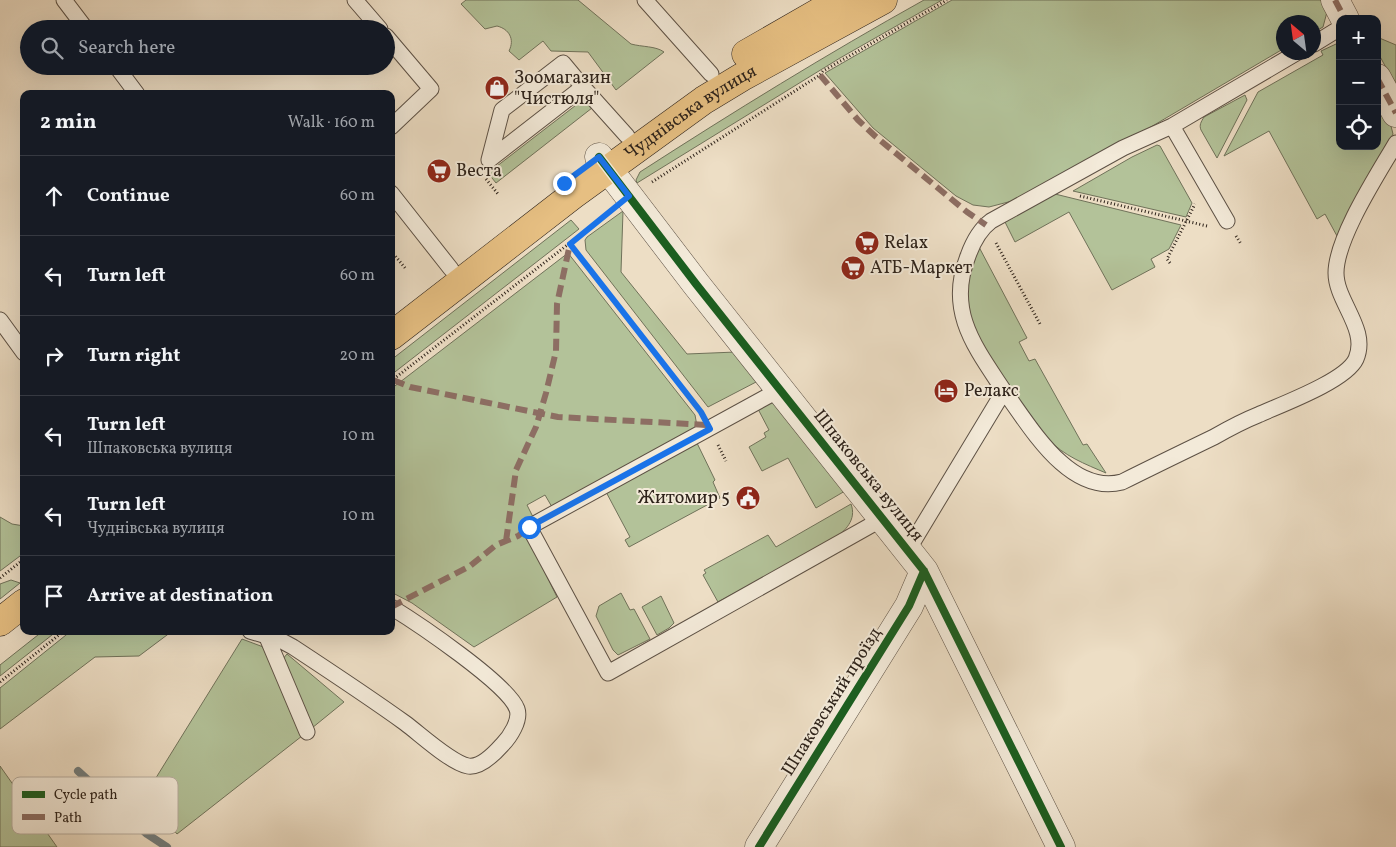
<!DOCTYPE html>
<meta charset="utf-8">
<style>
:root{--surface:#171b24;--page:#20242c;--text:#f1f3f6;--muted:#9ea1a6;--line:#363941}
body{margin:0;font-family:Vollkorn,serif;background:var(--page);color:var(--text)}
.controls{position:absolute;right:15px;top:15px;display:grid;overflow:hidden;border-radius:10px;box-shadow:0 5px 20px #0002}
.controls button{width:45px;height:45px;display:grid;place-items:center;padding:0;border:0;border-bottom:1px solid var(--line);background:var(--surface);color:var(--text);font:25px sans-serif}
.compass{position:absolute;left:1276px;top:15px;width:45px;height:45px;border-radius:50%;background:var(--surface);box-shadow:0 5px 20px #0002;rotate:331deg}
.stop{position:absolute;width:15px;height:15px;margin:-11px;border:4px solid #1a73e8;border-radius:50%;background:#fff}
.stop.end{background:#1a73e8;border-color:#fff;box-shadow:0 1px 5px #0008}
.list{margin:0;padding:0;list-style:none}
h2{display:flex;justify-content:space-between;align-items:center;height:65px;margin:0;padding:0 20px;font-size:21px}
h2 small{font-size:16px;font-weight:400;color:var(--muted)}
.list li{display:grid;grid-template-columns:32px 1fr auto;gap:15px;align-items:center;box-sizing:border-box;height:80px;padding:0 20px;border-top:1px solid var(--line)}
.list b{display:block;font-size:19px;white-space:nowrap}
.list p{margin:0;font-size:16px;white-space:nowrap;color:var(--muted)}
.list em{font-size:16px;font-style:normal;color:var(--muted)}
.icon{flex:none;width:28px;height:28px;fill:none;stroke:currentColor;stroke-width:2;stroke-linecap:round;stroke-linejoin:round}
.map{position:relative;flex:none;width:1396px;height:847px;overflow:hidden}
.search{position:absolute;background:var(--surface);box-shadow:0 5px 20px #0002;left:20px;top:20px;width:375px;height:55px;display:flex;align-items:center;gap:12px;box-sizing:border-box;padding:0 18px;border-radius:28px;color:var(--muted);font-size:19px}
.panel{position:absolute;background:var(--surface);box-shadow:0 5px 20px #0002;left:20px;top:90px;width:375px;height:545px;border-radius:10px}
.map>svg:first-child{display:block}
.green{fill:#b3c299;stroke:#70725a}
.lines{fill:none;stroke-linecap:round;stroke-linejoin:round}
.stream{stroke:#727d7e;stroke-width:8}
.lane-casing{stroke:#5d5145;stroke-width:17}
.street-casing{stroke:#5d5145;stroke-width:29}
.primary-casing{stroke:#2d221a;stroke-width:29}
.path{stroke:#2d221a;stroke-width:3;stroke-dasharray:1 2.5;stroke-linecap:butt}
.lane{stroke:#f3ead9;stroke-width:15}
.street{stroke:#f3ead9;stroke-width:28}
.primary{stroke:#e6bf82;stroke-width:28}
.quiet{stroke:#8d6e63;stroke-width:6;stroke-dasharray:12 6;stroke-linecap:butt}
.cycleway-casing{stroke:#f3ead9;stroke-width:11}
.cycleway{stroke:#1b5e20;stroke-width:8}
.route{stroke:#1a73e8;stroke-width:6}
.labels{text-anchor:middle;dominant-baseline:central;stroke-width:4;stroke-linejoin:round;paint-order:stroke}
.poi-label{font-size:18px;fill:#2d221a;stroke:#f3ead9;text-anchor:start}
.street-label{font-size:18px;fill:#2d221a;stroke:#f3ead9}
.key{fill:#f3ead9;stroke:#b8aea0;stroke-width:1}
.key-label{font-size:14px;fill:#2d221a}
</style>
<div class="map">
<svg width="1396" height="847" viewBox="0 0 1396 847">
<rect width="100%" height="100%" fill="#eddec5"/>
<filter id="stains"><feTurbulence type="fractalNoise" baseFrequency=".004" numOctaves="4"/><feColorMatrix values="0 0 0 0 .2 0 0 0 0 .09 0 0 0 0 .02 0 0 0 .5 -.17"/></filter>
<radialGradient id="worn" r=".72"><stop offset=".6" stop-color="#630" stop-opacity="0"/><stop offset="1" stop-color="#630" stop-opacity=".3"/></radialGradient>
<!-- green -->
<path class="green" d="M 466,0 L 578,0 L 631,44 C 642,47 656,46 664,52 L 616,90 L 588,52 L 551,51 L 543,41 L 519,60 L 509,51 C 515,39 509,29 497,26 L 485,29 L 461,4 Z
M 924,0 L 942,0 L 840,58 L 637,183 L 636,180 L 640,172 C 733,112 827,54 924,0 Z
M 952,0 L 1323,0 L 1327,12 L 1323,27 L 1314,32 L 1314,22 L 1284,22 L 1283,49 L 1144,131 L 1012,201 L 989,207 L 973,205 L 956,196 L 873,128 L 825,73 Z
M 1377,37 L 1396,45 L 1396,86 L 1377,51 Z
M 1336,44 L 1340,44 L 1340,146 L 1377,146 L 1377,101 L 1391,126 L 1393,134 L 1337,236 L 1325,214 L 1317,219 L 1269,131 L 1224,156 L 1258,92 L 1323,55 L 1321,51 Z
M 1245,95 L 1247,100 L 1217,158 L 1201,130 C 1199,125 1201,122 1204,117 Z
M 580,102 L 588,104 L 592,108 L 496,183 L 488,173 Z
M 1157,145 L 1160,146 L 1192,203 L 1186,217 L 1073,191 L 1132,157 Z
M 1055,194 L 1181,225 L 1169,249 L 1151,259 L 1155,267 L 1112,290 L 1069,212 L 1015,242 L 1005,222 Z
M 623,211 L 621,272 L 687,354 L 736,352 L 758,381 L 708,407 L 586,250 L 585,240 L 587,237 Z
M 571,220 L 579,229 L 391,375 L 391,360 Z
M 979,247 L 1027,338 L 1019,342 L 1029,361 L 1035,359 L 1083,445 L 1087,444 L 1106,473 C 1085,464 1064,456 1048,439 L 992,362 L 967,313 L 968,272 Z
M 568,253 L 695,415 L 697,426 L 694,432 L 552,507 L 545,495 L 527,505 L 533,517 L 521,524 L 557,597 L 474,647 L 412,603 L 391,592 L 391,389 Z
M 773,399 L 845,491 L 816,508 L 788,458 L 762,471 L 749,447 L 766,437 L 764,433 L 769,430 L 758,409 Z
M 696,441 L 715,480 L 713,482 L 720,498 L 629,547 L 625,540 L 630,537 L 605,490 Z
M 851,504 C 857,520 845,531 833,540 L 718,602 L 703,575 L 706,573 L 704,570 L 768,535 L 776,547 Z
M 0,517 L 12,524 L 24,526 L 24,553 L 0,571 Z
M 11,580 L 20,583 L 0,599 L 0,584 Z
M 621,593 L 630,610 L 634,609 L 650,639 L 618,655 L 613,650 L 596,616 L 599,606 Z
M 661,596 L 674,623 L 669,628 L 657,635 L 642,607 Z
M 43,631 L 57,631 L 0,676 L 0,665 Z
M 71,631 L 171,632 L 139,656 L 95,657 L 0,729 L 0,688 Z
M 242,639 L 266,648 L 302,736 L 177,834 L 163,818 L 153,798 L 154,781 Z
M 287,654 L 344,702 L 312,728 L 282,660 Z
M 0,766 L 57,847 L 0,847 Z"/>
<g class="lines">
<!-- stream -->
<path class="stream" d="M 78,771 L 147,834 L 167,847"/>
<defs>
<path id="lane" d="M 64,0 L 86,29
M 355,0 L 380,29
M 645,0 L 711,74
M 386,36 L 431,89 L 391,127
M 1314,44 L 1340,28
M 563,63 L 583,87 L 489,160 L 502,110 Z
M 116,66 L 137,94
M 583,87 L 627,136
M 1172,126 L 1227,221
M 391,193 L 451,269
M 0,320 L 24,353
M 779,390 L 529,527 L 608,673 L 882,519
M 1004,391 C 1030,426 1069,496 1122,482 C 1152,467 1183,452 1214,437 C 1228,429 1243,421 1258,415 C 1280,405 1346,381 1356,359 C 1369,329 1336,302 1336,273 C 1336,238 1378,174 1396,143
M 908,550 L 1004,391 C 975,347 946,311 968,256 C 973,242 979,230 991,221 L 1123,148 L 1172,126 L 1298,52
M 250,631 L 280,640 L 293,647 C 331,672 369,697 405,723 C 420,734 451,763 468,766 C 480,768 494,754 502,745 C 510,737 521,720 517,709 C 508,684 417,623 391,607
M 266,635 L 307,732"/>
<path id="street" d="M 1335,0 L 1345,19
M 1377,78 L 1396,113
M 599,157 L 696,284 L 924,571 L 1061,847
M 759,847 L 909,606 L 924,571"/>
<g id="primary">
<path d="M 746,54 L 840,0"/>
<path id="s1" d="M 391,336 L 573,195 L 704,100 L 742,77 L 883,0"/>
<path d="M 0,622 L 24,603"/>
</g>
</defs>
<!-- lane casing -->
<use href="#lane" class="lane-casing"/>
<!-- street casing -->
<use href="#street" class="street-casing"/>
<!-- primary casing -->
<use href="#primary" class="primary-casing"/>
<!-- path -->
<path class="path" d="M 486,179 L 498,194
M 652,182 L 820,75 L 823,71 L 947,0
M 1080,196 L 1207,226
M 1236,236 L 1241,244
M 996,243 L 1040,324
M 570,244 L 700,411
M 391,251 L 406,269
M 1170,263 L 1167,259 L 1195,204
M 391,381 L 610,212
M 718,445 L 726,461
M 0,578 L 24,559
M 0,682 L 64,631"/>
<!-- lane -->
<use href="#lane" class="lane"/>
<!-- street -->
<use href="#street" class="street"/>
<!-- primary -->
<use href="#primary" class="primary"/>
<!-- quiet -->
<path class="quiet" d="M 1335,0 L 1345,19
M 820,75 L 858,120 L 875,136 L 967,212 L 986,225
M 1377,78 L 1396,113
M 393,380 L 410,387 L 558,417 L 708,425
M 506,541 L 516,470 L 536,427 L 546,393 L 556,351 L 557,304 L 570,244
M 391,607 L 470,566 L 496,545 L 518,536 L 529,527"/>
<defs>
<path id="cycleway" d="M 599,157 L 696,284 L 924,571 L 1061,847
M 759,847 L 909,606 L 924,571"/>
</defs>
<!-- cycleway casing -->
<use href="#cycleway" class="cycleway-casing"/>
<!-- cycleway -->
<use href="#cycleway" class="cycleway"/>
</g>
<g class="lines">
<!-- route -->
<path class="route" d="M 529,527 L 710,429 L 701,412 L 570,244 L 629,196 L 599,157 L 564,183"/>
</g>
<!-- icons -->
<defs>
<symbol id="shop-disc" viewBox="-11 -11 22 22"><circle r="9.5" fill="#8f2418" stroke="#f3ead9"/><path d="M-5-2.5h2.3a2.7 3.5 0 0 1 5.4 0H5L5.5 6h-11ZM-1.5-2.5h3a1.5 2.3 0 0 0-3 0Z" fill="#fff"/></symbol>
<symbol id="supermarket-disc" viewBox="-11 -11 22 22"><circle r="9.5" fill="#8f2418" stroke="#f3ead9"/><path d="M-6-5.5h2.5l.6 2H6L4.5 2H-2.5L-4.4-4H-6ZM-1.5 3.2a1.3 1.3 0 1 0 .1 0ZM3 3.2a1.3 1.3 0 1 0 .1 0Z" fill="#fff"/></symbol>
<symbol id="hotel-disc" viewBox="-11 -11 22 22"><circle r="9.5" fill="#8f2418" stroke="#f3ead9"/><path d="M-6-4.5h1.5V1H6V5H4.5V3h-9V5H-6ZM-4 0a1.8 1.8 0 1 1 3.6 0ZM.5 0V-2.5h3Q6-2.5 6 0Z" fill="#fff"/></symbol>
<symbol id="civic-disc" viewBox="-11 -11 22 22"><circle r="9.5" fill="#8f2418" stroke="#f3ead9"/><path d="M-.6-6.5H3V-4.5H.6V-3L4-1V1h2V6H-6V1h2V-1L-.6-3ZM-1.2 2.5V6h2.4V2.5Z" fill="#fff"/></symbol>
</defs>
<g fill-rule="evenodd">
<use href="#shop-disc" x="483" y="74" width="28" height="28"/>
<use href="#supermarket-disc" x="425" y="157" width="28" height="28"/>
<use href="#supermarket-disc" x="853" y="229" width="28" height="28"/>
<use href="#supermarket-disc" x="839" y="254" width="28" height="28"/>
<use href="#hotel-disc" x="932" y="377" width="28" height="28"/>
<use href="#civic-disc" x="734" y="484" width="28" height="28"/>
</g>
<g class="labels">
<!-- poi labels -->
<g class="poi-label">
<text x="514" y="78">Зоомагазин<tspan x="514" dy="21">"Чистюля"</tspan></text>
<text x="456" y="171">Веста</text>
<text x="884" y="243">Relax</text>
<text x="870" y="268">АТБ-Маркет</text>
<text x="964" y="391">Релакс</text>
<text x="730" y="498" text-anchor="end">Житомир 5</text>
</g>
<!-- street labels -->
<g class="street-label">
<text stroke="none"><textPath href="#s1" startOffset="374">Чуднівська вулиця</textPath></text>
<text transform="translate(868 476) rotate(51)">Шпаковська вулиця</text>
<text transform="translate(832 702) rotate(-58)">Шпаковський проїзд</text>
</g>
</g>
<!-- legend -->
<rect x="12" y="777" width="166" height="57" rx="8" class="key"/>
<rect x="22" y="791" width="23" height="7" fill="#1b5e20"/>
<rect x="22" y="814" width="23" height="6" fill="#8d6e63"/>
<g class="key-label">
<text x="54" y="799">Cycle path</text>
<text x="54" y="822">Path</text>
</g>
<rect width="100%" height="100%" filter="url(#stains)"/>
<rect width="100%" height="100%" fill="url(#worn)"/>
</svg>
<div class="controls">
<button>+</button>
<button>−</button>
<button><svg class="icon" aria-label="locate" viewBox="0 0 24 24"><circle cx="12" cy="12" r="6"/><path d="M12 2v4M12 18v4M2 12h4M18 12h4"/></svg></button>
</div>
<svg class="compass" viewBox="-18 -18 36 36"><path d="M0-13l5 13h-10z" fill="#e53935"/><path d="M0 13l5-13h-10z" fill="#9ea1a6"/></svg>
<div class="stop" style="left:529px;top:527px"></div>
<div class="stop end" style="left:564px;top:183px"></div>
<div class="search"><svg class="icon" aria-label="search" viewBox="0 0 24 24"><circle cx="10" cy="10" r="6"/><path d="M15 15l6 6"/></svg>Search here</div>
<section class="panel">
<h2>2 min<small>Walk · 160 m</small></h2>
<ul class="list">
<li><svg class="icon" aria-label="ahead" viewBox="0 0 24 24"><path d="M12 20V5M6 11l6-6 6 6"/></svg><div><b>Continue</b></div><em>60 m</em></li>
<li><svg class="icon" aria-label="left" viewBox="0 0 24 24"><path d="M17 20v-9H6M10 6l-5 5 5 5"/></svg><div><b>Turn left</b></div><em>60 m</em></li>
<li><svg class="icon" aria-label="right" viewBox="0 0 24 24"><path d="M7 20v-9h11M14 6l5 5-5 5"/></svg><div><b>Turn right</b></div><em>20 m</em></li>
<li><svg class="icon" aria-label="left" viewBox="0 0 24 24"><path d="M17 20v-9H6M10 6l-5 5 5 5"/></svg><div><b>Turn left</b><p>Шпаковська вулиця</p></div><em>10 m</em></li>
<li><svg class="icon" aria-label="left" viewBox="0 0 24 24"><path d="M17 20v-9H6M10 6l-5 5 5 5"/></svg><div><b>Turn left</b><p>Чуднівська вулиця</p></div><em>10 m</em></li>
<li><svg class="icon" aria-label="arrive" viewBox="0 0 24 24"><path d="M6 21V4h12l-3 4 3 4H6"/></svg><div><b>Arrive at destination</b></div></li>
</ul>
</section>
</div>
